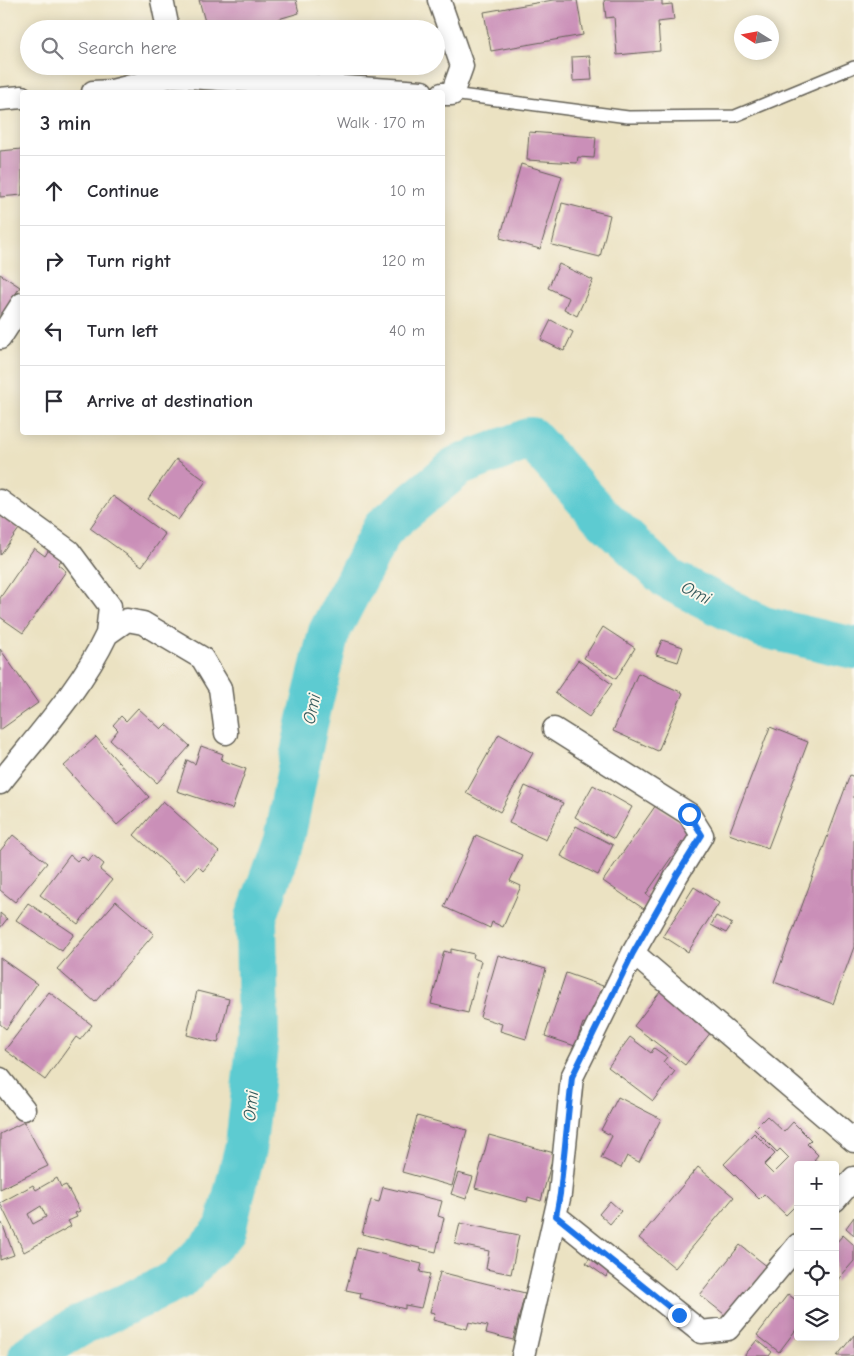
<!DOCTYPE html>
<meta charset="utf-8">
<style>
:root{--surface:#fff;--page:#f2f2f3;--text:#2b2b33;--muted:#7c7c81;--line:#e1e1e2}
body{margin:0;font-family:"Comic Neue",sans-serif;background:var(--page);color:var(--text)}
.controls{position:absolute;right:15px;bottom:15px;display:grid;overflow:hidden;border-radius:5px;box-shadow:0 2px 12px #0003}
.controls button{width:45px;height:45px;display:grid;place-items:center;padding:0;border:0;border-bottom:1px solid var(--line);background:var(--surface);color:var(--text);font:25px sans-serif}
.compass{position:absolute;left:734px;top:15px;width:45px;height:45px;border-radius:50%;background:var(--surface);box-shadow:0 2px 12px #0003;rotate:281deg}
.stop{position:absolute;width:15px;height:15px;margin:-11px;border:4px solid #1a73e8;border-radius:50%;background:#fff}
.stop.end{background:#1a73e8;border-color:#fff;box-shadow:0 1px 5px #0008}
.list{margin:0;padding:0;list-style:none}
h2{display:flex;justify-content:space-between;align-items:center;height:65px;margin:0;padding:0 20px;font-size:21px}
h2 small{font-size:16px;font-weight:400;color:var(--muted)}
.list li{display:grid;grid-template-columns:32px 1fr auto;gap:15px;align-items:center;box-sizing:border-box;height:70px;padding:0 20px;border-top:1px solid var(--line)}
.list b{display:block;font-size:19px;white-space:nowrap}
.list em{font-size:16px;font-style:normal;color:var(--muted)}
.icon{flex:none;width:28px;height:28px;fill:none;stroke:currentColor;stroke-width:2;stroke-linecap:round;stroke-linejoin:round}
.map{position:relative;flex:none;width:854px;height:1356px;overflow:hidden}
.search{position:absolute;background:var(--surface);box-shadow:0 2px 12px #0003;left:20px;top:20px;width:425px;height:55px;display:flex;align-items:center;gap:12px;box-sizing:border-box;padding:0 18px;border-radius:28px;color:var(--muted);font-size:19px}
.panel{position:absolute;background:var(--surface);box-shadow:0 2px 12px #0003;left:20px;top:90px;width:425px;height:345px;border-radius:5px}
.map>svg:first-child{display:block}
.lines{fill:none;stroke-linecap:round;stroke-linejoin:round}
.river{stroke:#5dcbd1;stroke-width:42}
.building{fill:#ca8fb8;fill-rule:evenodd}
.service-casing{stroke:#646156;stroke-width:14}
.minor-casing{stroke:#646156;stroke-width:25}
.service{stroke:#fff;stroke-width:11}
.minor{stroke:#fff;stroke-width:22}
.route{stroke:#1a73e8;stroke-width:6}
.labels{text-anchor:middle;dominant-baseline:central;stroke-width:4;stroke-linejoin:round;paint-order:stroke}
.water-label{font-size:18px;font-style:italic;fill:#33595b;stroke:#fbf7ec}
</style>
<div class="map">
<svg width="854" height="1356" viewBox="0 0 854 1356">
<rect width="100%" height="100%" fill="#fbf7ec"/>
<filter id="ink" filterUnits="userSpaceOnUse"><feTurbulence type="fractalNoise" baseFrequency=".02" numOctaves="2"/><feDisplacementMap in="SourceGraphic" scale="10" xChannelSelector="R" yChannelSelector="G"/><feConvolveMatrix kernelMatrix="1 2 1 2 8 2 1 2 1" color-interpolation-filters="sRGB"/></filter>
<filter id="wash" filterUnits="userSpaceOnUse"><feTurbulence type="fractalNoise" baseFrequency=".0096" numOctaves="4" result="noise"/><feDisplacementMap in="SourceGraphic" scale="20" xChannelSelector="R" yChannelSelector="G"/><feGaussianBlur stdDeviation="1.12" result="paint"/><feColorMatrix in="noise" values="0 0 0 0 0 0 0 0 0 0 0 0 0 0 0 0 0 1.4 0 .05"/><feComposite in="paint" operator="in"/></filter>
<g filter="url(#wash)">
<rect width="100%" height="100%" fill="#ebe2c2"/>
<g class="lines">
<!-- river -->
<path class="river" d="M 29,1356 L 81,1325 L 178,1280 L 225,1230 L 246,1145 L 258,1037 L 256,918 L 284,839 L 307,724 L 329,632 L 383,528 L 458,466 L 531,438 L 600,515 L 668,579 L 763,627 L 854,648"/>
</g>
<g id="blocks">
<!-- building -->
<path class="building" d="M 199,0 L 296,0 L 299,13 L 244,29 L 207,29 Z
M 553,0 L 577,0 L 583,35 L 491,51 L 484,12 Z
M 604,0 L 662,0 L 662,5 L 672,4 L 674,20 L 658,22 L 660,51 L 617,55 L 614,17 L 606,18 Z
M 590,56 L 592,80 L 573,81 L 572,57 Z
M 529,132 L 596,137 L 594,158 L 578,157 L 577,163 L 527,160 Z
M 22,149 L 22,195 L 0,197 L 0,151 Z
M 521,164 L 562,176 L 540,249 L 500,238 Z
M 562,203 L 610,215 L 600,257 L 552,245 Z
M 559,264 L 593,280 L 577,316 L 564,309 L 569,298 L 548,288 Z
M 0,274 L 20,287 L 0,319 Z
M 551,320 L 573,332 L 564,351 L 541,340 Z
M 176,459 L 206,481 L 178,520 L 148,499 Z
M 113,496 L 165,534 L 142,566 L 90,528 Z
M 0,515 L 19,529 L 0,555 Z
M 51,546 L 64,555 L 58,565 L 66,571 L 23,633 L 0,617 L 0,598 L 34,548 L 45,556 Z
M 603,627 L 635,648 L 616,679 L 584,658 Z
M 662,640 L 683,647 L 678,662 L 656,655 Z
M 0,649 L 38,703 L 0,730 Z
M 578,660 L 612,684 L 589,717 L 555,693 Z
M 638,673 L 683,693 L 658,751 L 613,731 Z
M 138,708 L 161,729 L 166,724 L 190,746 L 157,783 L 110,740 L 118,730 L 113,725 L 121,716 L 126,721 Z
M 770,727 L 808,742 L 768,848 L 729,834 Z
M 499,734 L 533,753 L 500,812 L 466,793 Z
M 96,737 L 149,797 L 117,825 L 64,766 Z
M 201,746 L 223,754 L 221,760 L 246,769 L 232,809 L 177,791 L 187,760 L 195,764 Z
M 850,775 L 854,777 L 854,947 L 833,1004 L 774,982 Z
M 593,785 L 632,807 L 614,839 L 575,817 Z
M 525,786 L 563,803 L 546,840 L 509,823 Z
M 163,801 L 219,852 L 203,871 L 198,866 L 185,881 L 134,835 Z
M 656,805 L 693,831 L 685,843 L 682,842 L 646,894 L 651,898 L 644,909 L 603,881 Z
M 576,826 L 613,845 L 598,875 L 561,856 Z
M 13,835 L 47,863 L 15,902 L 0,890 L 0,851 Z
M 476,835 L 522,855 L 510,881 L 521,886 L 503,927 L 492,922 L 490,928 L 444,907 Z
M 70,855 L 77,861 L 82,856 L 88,861 L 93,855 L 104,864 L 100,870 L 112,880 L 78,924 L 40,895 Z
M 694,887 L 719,903 L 688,952 L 663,936 Z
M 116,901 L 154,934 L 95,1002 L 57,969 Z
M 28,903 L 74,934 L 62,951 L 16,920 Z
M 0,913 L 7,919 L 0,928 Z
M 716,916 L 732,924 L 726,933 L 711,925 Z
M 451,949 L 474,954 L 473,958 L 481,961 L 468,1013 L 431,1004 L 444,951 L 451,953 Z
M 498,955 L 546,969 L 526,1039 L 500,1031 L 502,1024 L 480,1017 Z
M 0,958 L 37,984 L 6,1029 L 0,1024 Z
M 566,973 L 603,986 L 590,1025 L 583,1023 L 575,1046 L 545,1036 Z
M 663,988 L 715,1027 L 685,1065 L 634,1026 Z
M 197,991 L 229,999 L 218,1043 L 187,1035 Z
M 49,992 L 92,1025 L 80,1040 L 76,1037 L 45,1080 L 5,1050 Z
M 630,1037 L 651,1053 L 654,1048 L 667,1057 L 663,1062 L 675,1071 L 653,1101 L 608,1067 Z
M 618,1097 L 661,1119 L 639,1162 L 627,1156 L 621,1168 L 601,1158 L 612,1136 L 601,1130 Z
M 417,1116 L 467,1130 L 452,1186 L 402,1172 Z
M 767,1116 L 784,1132 L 793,1122 L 811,1140 L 807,1144 L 818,1155 L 814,1160 L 819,1165 L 798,1165 L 798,1203 L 786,1215 L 764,1194 L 759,1199 L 724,1164 L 754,1133 L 775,1154 L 764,1165 L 773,1174 L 789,1158 L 780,1149 L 777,1152 L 754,1129 Z
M 24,1122 L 48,1166 L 0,1189 L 0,1134 Z
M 489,1135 L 554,1153 L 541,1201 L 528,1197 L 527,1202 L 475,1188 Z
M 698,1167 L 734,1197 L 675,1268 L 639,1238 Z
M 458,1173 L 473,1177 L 466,1199 L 451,1194 Z
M 57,1178 L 61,1187 L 66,1185 L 80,1211 L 75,1213 L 77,1217 L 68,1221 L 71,1226 L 24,1252 L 0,1203 L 33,1185 L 36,1190 ZM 41,1206 L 46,1217 L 33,1224 L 28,1214 Z
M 383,1187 L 442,1201 L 438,1216 L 444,1218 L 436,1252 L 362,1234 L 371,1200 L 379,1202 Z
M 610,1201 L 621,1211 L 610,1224 L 599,1214 Z
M 854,1217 L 854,1235 L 846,1228 Z
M 2,1223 L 14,1255 L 0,1260 L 0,1224 Z
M 460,1223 L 519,1235 L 511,1274 L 486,1269 L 489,1251 L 455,1244 Z
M 843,1235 L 854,1245 L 854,1261 L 835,1283 L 835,1244 Z
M 740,1245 L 768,1267 L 729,1318 L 700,1295 Z
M 357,1248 L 422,1264 L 420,1272 L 430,1274 L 421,1308 L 405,1305 L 405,1309 L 360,1298 L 361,1293 L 346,1290 Z
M 594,1251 L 614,1266 L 606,1277 L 586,1263 Z
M 440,1272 L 525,1293 L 513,1340 L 486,1333 L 488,1326 L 469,1322 L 467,1329 L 433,1320 L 435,1313 L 430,1312 Z
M 788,1294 L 798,1302 L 798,1327 L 779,1352 L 757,1335 Z
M 854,1335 L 854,1356 L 837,1356 Z
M 757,1340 L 772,1352 L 769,1356 L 744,1356 Z"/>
</g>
</g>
<g filter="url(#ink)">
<use href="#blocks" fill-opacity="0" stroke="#646156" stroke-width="1"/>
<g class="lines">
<defs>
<path id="service" d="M 452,94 L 628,117 L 735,116 L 854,67"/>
<path id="minor" d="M 162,0 L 168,29
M 439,0 L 462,66 L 452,94 L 442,94
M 93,92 L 112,91 L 172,76 L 422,92
M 0,99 L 22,97
M 0,338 L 22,304
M 0,501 L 69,551 L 110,606 L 107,634 L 127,620 L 143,623 L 202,658 L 220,688 L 226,733
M 0,783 C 37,736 81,689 107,634
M 633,953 L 854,1141
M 0,1079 L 24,1109
M 835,1200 L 854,1178
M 556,1216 L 701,1332 L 728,1329 L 798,1245
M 523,1356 L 560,1194 L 572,1077 L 633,953 L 677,875 L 702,835 L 689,814 L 554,729"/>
</defs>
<!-- service casing -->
<use href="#service" class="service-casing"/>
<!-- minor casing -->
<use href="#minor" class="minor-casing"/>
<!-- service -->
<use href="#service" class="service"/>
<!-- minor -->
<use href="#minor" class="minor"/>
</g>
</g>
<g class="lines" filter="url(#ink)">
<!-- route -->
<path class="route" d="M 679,1315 L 556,1216 L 560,1194 L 572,1077 L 633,953 L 677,875 L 702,835 L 689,814"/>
</g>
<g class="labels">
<!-- water labels -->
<g class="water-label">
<text transform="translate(696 593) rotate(27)">Omi</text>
<text transform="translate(312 709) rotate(-78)">Omi</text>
<text transform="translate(251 1106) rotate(-84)">Omi</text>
</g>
</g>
</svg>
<div class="controls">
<button>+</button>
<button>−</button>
<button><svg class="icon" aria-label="locate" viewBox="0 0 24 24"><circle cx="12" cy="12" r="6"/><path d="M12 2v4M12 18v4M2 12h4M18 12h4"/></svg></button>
<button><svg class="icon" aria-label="layers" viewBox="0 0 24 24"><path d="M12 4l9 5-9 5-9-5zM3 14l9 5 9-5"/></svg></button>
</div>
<svg class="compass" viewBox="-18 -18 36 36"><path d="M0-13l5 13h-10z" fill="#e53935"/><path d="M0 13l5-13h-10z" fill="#7c7c81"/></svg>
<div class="stop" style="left:689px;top:814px"></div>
<div class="stop end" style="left:679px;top:1315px"></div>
<div class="search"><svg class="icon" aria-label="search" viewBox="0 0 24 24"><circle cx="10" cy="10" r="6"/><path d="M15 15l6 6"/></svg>Search here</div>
<section class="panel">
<h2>3 min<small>Walk · 170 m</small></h2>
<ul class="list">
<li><svg class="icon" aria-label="ahead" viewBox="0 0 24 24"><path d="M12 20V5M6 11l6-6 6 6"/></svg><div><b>Continue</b></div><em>10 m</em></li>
<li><svg class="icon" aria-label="right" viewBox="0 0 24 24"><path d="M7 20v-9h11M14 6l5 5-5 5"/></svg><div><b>Turn right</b></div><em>120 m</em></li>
<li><svg class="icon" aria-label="left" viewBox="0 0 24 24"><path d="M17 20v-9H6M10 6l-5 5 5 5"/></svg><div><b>Turn left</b></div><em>40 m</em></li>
<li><svg class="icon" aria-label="arrive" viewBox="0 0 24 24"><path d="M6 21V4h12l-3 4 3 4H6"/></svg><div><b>Arrive at destination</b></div></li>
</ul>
</section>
</div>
